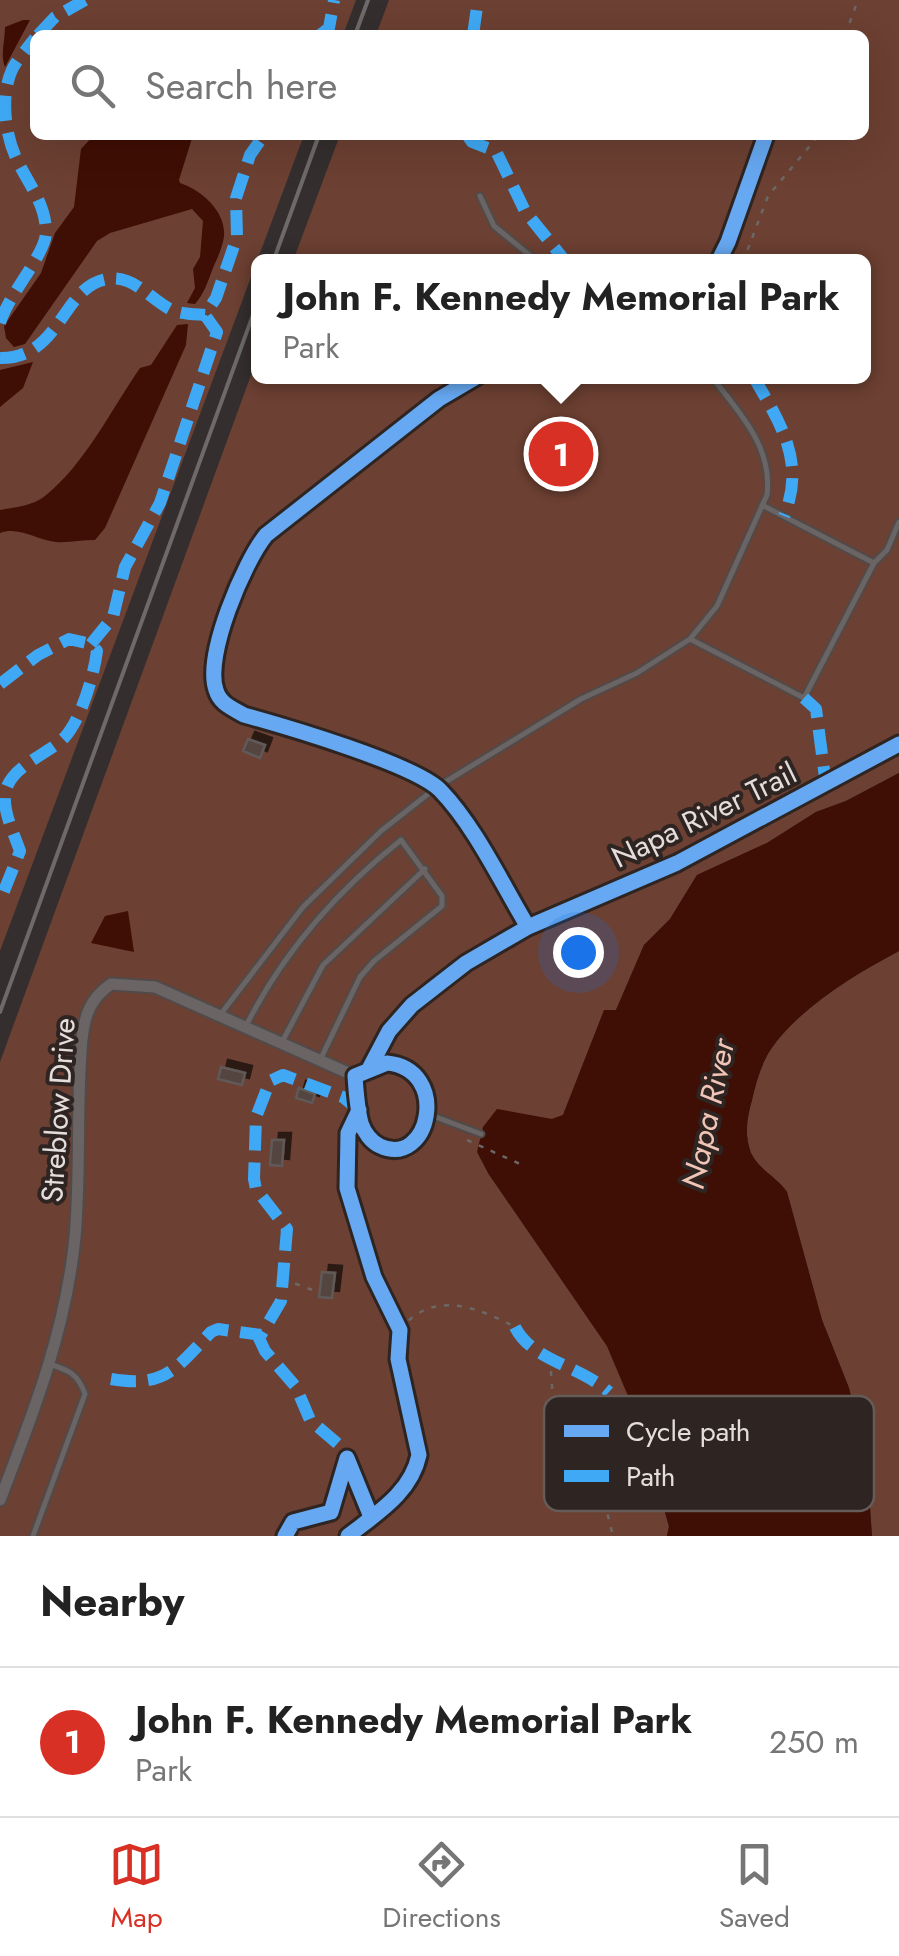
<!DOCTYPE html>
<style>
:root{--surface:#fff;--page:#f2f2f2;--text:#222;--muted:#767676;--line:#e0e0e0;--accent:#d93025}
body{margin:0;font-family:Jost,sans-serif;background:var(--page);color:var(--text)}
.you{position:absolute;left:578px;top:952px;width:35px;height:35px;margin:-25px;border:8px solid #fff;border-radius:50%;background:#1a73e8;box-shadow:0 0 0 15px #1a73e833}
.badge{display:grid;place-items:center;width:65px;height:65px;border-radius:50%;background:var(--accent);color:#fff;font-size:32px;font-weight:700}
.pin{position:absolute;translate:-50% -50%;border:5px solid #fff;box-shadow:0 2px 10px #0006}
.popup{position:absolute;left:251px;top:254px;width:620px;height:130px;box-sizing:border-box;display:grid;place-content:center;border-radius:15px;background:var(--surface);filter:drop-shadow(0 2px 8px #0005);font-size:32px;white-space:nowrap;color:var(--muted)}
.popup b{font-size:38px;color:var(--text)}
.popup::after{content:'';position:absolute;left:50%;top:100%;margin-left:-20px;border:20px solid transparent;border-top-color:var(--surface)}
.list{margin:0;padding:0;list-style:none}
h2{display:flex;justify-content:space-between;align-items:center;height:130px;margin:0;padding:0 40px;font-size:42px}
h2 small{font-size:32px;font-weight:400;color:var(--muted)}
.list li{display:grid;grid-template-columns:65px 1fr auto;gap:30px;align-items:center;box-sizing:border-box;height:150px;padding:0 40px;border-top:2px solid var(--line)}
.list b{display:block;font-size:38px;white-space:nowrap}
.list p{margin:0;font-size:32px;white-space:nowrap;color:var(--muted)}
.list em{font-size:32px;font-style:normal;color:var(--muted)}
.icon{flex:none;width:55px;height:55px;fill:none;stroke:currentColor;stroke-width:2;stroke-linecap:round;stroke-linejoin:round}
.map{position:relative;flex:none;width:899px;height:1536px;overflow:hidden}
.search{position:absolute;background:var(--surface);box-shadow:0 10px 40px #0002;left:30px;right:30px;top:30px;height:110px;display:flex;align-items:center;gap:25px;box-sizing:border-box;padding:0 35px;border-radius:15px;color:var(--muted);font-size:38px}
.sheet{height:280px;background:var(--surface)}
nav{display:flex;justify-content:space-around;align-items:center;box-sizing:border-box;height:140px;border-top:2px solid var(--line);background:var(--surface);font-size:28px;color:var(--muted)}
nav a{display:grid;justify-items:center;gap:5px}
nav .on{color:var(--accent)}
.map>svg:first-child{display:block}
.green{fill:#6c4032}
.water{fill:#3f0e04}
.building{fill:#554540;stroke:#5f5a59;stroke-width:2.5;filter:url(#shadow)}
.lines{fill:none;stroke-linecap:round;stroke-linejoin:round}
.service-casing{stroke:#504b4a;stroke-width:9}
.minor-casing{stroke:#504b4a;stroke-width:15}
.path{stroke:#6c6867;stroke-width:2.5;stroke-dasharray:5 8;stroke-linecap:butt}
.service{stroke:#6a6564;stroke-width:5}
.minor{stroke:#6a6564;stroke-width:11}
.rail{stroke:#6e6a69;stroke-width:4}
.quiet{stroke:#3fa9f5;stroke-width:12;stroke-dasharray:25 12;stroke-linecap:butt}
.cycleway-casing{stroke:#2e2421;stroke-width:21}
.cycleway{stroke:#66a8f1;stroke-width:15}
.labels{text-anchor:middle;dominant-baseline:central;stroke-width:8;stroke-linejoin:round;paint-order:stroke}
.street-label{font-size:30px;fill:#e4dddb;stroke:#2e2421}
.water-label{font-size:32px;font-style:italic;fill:#f0c4b6;stroke:#2e2421}
.key{fill:#2e2421;stroke:#655c59;stroke-width:2.5}
.key-label{font-size:28px;fill:#e4dddb}
</style>
<div class="map">
<svg width="899" height="1536" viewBox="0 0 899 1536">
<defs>
<filter id="shadow"><feDropShadow dx="7" dy="-7" stdDeviation="0" flood-color="#0009"/></filter>
</defs>
<rect width="100%" height="100%" fill="#342f2e"/>
<!-- green -->
<path class="green" d="M 0,0 L 356,0 L 343,35 L 35,35 L 35,135 L 304,135 L 0,951 Z
M 389,0 L 899,0 L 899,773 L 846,801 L 816,812 L 767,843 L 697,875 L 670,919 L 644,945 L 616,1010 L 604,1011 L 563,1115 L 552,1119 L 488,1173 L 607,1346 L 640,1424 L 669,1527 L 667,1536 L 0,1536 L 0,1062 L 258,356 L 258,376 L 864,376 L 864,262 L 293,261 L 340,135 L 864,135 L 864,35 L 376,35 Z
M 899,951 L 899,1536 L 872,1536 L 867,1465 L 849,1388 L 822,1320 L 787,1192 C 777,1177 758,1169 751,1153 C 744,1134 747,1118 752,1100 C 756,1083 761,1064 771,1049 C 798,1009 857,973 899,951 Z"/>
<!-- water -->
<path class="water" d="M 23,20 L 30,20 L 5,67 C 0,54 5,42 5,27 Z
M 94,135 L 193,135 L 179,180 L 180,183 C 201,190 226,211 224,236 C 223,246 217,259 213,268 C 208,281 204,294 195,304 L 187,303 L 195,288 L 193,269 L 200,257 L 203,221 L 192,209 L 110,233 L 97,241 L 25,344 L 14,347 L 6,338 L 4,326 L 41,273 L 55,233 L 74,207 L 81,149 Z
M 188,324 L 186,345 L 105,528 L 95,540 C 81,540 69,543 56,542 C 36,540 19,526 0,533 L 0,510 C 15,507 33,506 45,496 C 85,464 111,410 140,368 L 151,365 L 177,325 Z
M 33,362 L 23,388 L 0,407 L 0,370 Z
M 899,773 L 899,951 C 857,973 798,1009 771,1049 C 761,1064 756,1083 752,1100 C 747,1118 744,1134 751,1153 C 758,1169 777,1177 787,1192 L 822,1320 L 849,1388 L 867,1465 L 872,1536 L 667,1536 L 669,1526 L 640,1424 L 607,1346 L 488,1173 L 477,1152 L 483,1127 L 497,1109 L 552,1119 L 563,1115 L 604,1010 L 616,1010 L 644,945 L 670,919 L 697,875 L 767,843 L 816,812 L 846,801 Z
M 128,911 L 134,952 L 91,943 L 105,916 Z"/>
<!-- building -->
<path class="building" d="M 248,739 L 265,745 L 260,758 L 243,751 Z
M 221,1067 L 245,1073 L 242,1085 L 218,1079 Z
M 299,1088 L 315,1094 L 312,1103 L 296,1098 Z
M 272,1140 L 284,1140 L 282,1166 L 270,1165 Z
M 322,1272 L 335,1273 L 332,1298 L 319,1297 Z"/>
<g class="lines">
<defs>
<path id="service" d="M 480,196 L 494,226 L 538,262
M 874,563 L 887,550 L 899,522
M 690,639 L 804,698 L 874,563 L 762,505
M 220,1015 L 303,907 L 381,831 L 437,787 L 581,699 L 637,673 L 690,639 L 717,606 L 767,495 C 773,447 739,412 711,376
M 246,1026 C 283,952 337,891 401,840 L 442,896 L 442,906 L 374,961 L 360,977 L 321,1058
M 282,1042 L 323,965 L 425,869
M 428,1114 L 481,1134
M 33,1536 L 85,1394 C 78,1374 69,1370 49,1364"/>
<path id="minor" d="M 387,1063 C 451,1069 430,1169 380,1146 C 371,1142 364,1132 361,1123 C 357,1108 356,1091 355,1076 Z
M 0,1500 C 33,1414 66,1330 75,1237 C 81,1171 76,1105 82,1039 C 85,1014 90,999 111,984 L 155,987 L 355,1076"/>
</defs>
<!-- service casing -->
<use href="#service" class="service-casing"/>
<!-- minor casing -->
<use href="#minor" class="minor-casing"/>
<!-- path -->
<path class="path" d="M 845,35 L 858,0
M 743,262 L 768,196 L 819,135
M 467,1140 L 520,1164
M 283,1279 L 318,1292
M 400,1330 C 432,1289 477,1307 515,1327
M 550,1358 L 553,1401 L 608,1516 L 613,1536"/>
<!-- service -->
<use href="#service" class="service"/>
<!-- minor -->
<use href="#minor" class="minor"/>
<!-- rail -->
<path class="rail" d="M 355,35 L 368,0
M 273,262 L 319,135
M 0,1012 L 258,301"/>
<!-- quiet -->
<path class="quiet" d="M 38,35 L 55,17 L 85,0
M 320,35 L 329,28 L 334,0
M 473,35 L 478,0
M 467,135 L 472,142 L 496,151 L 525,211 L 566,262
M 0,323 C 8,295 45,255 46,233 C 46,205 30,186 18,162 C 5,137 0,95 12,70 C 17,59 28,48 35,38
M 0,358 C 61,359 62,286 107,279 C 133,275 147,296 168,308 C 178,314 193,314 205,315 L 216,298 L 237,237 L 236,198 L 250,155 L 264,135
M 753,376 C 781,424 806,462 784,516
M 91,644 L 113,617 L 125,567 L 160,503 L 217,332 L 205,315
M 0,684 L 38,655 L 69,639 L 91,644 L 97,651 C 94,675 81,720 64,738 C 48,754 12,766 6,790 C 1,809 14,833 20,851 L 0,901
M 804,698 L 816,709 L 826,785
M 515,1327 C 532,1361 579,1365 609,1392
M 258,1336 L 265,1351 L 296,1387 L 310,1420 L 338,1444 L 347,1458
M 111,1379 C 166,1388 175,1369 211,1332 L 218,1329 L 261,1335 L 281,1301 L 287,1229 L 256,1189 L 254,1179 L 256,1117 L 270,1081 L 283,1075 L 343,1097 L 359,1110"/>
<defs>
<path id="cycleway" d="M 718,262 L 728,242 L 766,135
M 478,376 L 439,399 L 266,535 C 244,562 204,656 216,690 C 220,704 232,708 244,715 C 284,726 414,764 440,790 C 475,826 502,884 528,927
M 387,1063 C 451,1069 430,1169 380,1146 C 371,1142 364,1132 361,1123 C 357,1108 356,1091 355,1076 Z
M 370,1067 L 389,1031 L 412,1005 L 466,963 L 528,927 L 677,863 L 899,744
M 285,1536 L 293,1522 L 331,1512 L 347,1458 L 371,1517
M 348,1536 C 377,1513 411,1493 419,1455 L 398,1359 L 400,1330 L 374,1277 L 347,1188 L 348,1133 L 359,1110"/>
</defs>
<!-- cycleway casing -->
<use href="#cycleway" class="cycleway-casing"/>
<!-- cycleway -->
<use href="#cycleway" class="cycleway"/>
</g>
<g class="labels">
<!-- street labels -->
<g class="street-label">
<text transform="translate(704 815) rotate(-26)">Napa River Trail</text>
<text transform="translate(58 1110) rotate(-86)">Streblow Drive</text>
</g>
<!-- water labels -->
<g class="water-label">
<text transform="translate(708 1114) rotate(-78)">Napa River</text>
</g>
</g>
<!-- legend -->
<rect x="544" y="1396" width="330" height="115" rx="15" class="key"/>
<rect x="564" y="1425" width="45" height="12" fill="#66a8f1"/>
<rect x="564" y="1470" width="45" height="12" fill="#3fa9f5"/>
<g class="key-label">
<text x="626" y="1441">Cycle path</text>
<text x="626" y="1486">Path</text>
</g>
</svg>
<div class="you"></div>
<div class="pin badge" style="left:561px;top:454px">1</div>
<div class="popup"><b>John F. Kennedy Memorial Park</b>Park</div>
<div class="search"><svg class="icon" aria-label="search" viewBox="0 0 24 24"><circle cx="10" cy="10" r="6"/><path d="M15 15l6 6"/></svg>Search here</div>
</div>
<section class="sheet">
<h2>Nearby<small></small></h2>
<ul class="list">
<li><span class="badge">1</span><div><b>John F. Kennedy Memorial Park</b><p>Park</p></div><em>250 m</em></li>
</ul>
</section>
<nav>
<a class="on"><svg class="icon" aria-label="map" viewBox="0 0 24 24"><path d="M3 6l6-2 6 2 6-2v14l-6 2-6-2-6 2zM9 4v14M15 6v14"/></svg>Map</a>
<a><svg class="icon" aria-label="directions" viewBox="0 0 24 24"><path d="M12 3l9 9-9 9-9-9zM9 14v-3h6M13 9l2 2-2 2"/></svg>Directions</a>
<a><svg class="icon" aria-label="saved" viewBox="0 0 24 24"><path d="M7 4h10v16l-5-4-5 4z"/></svg>Saved</a>
</nav>
